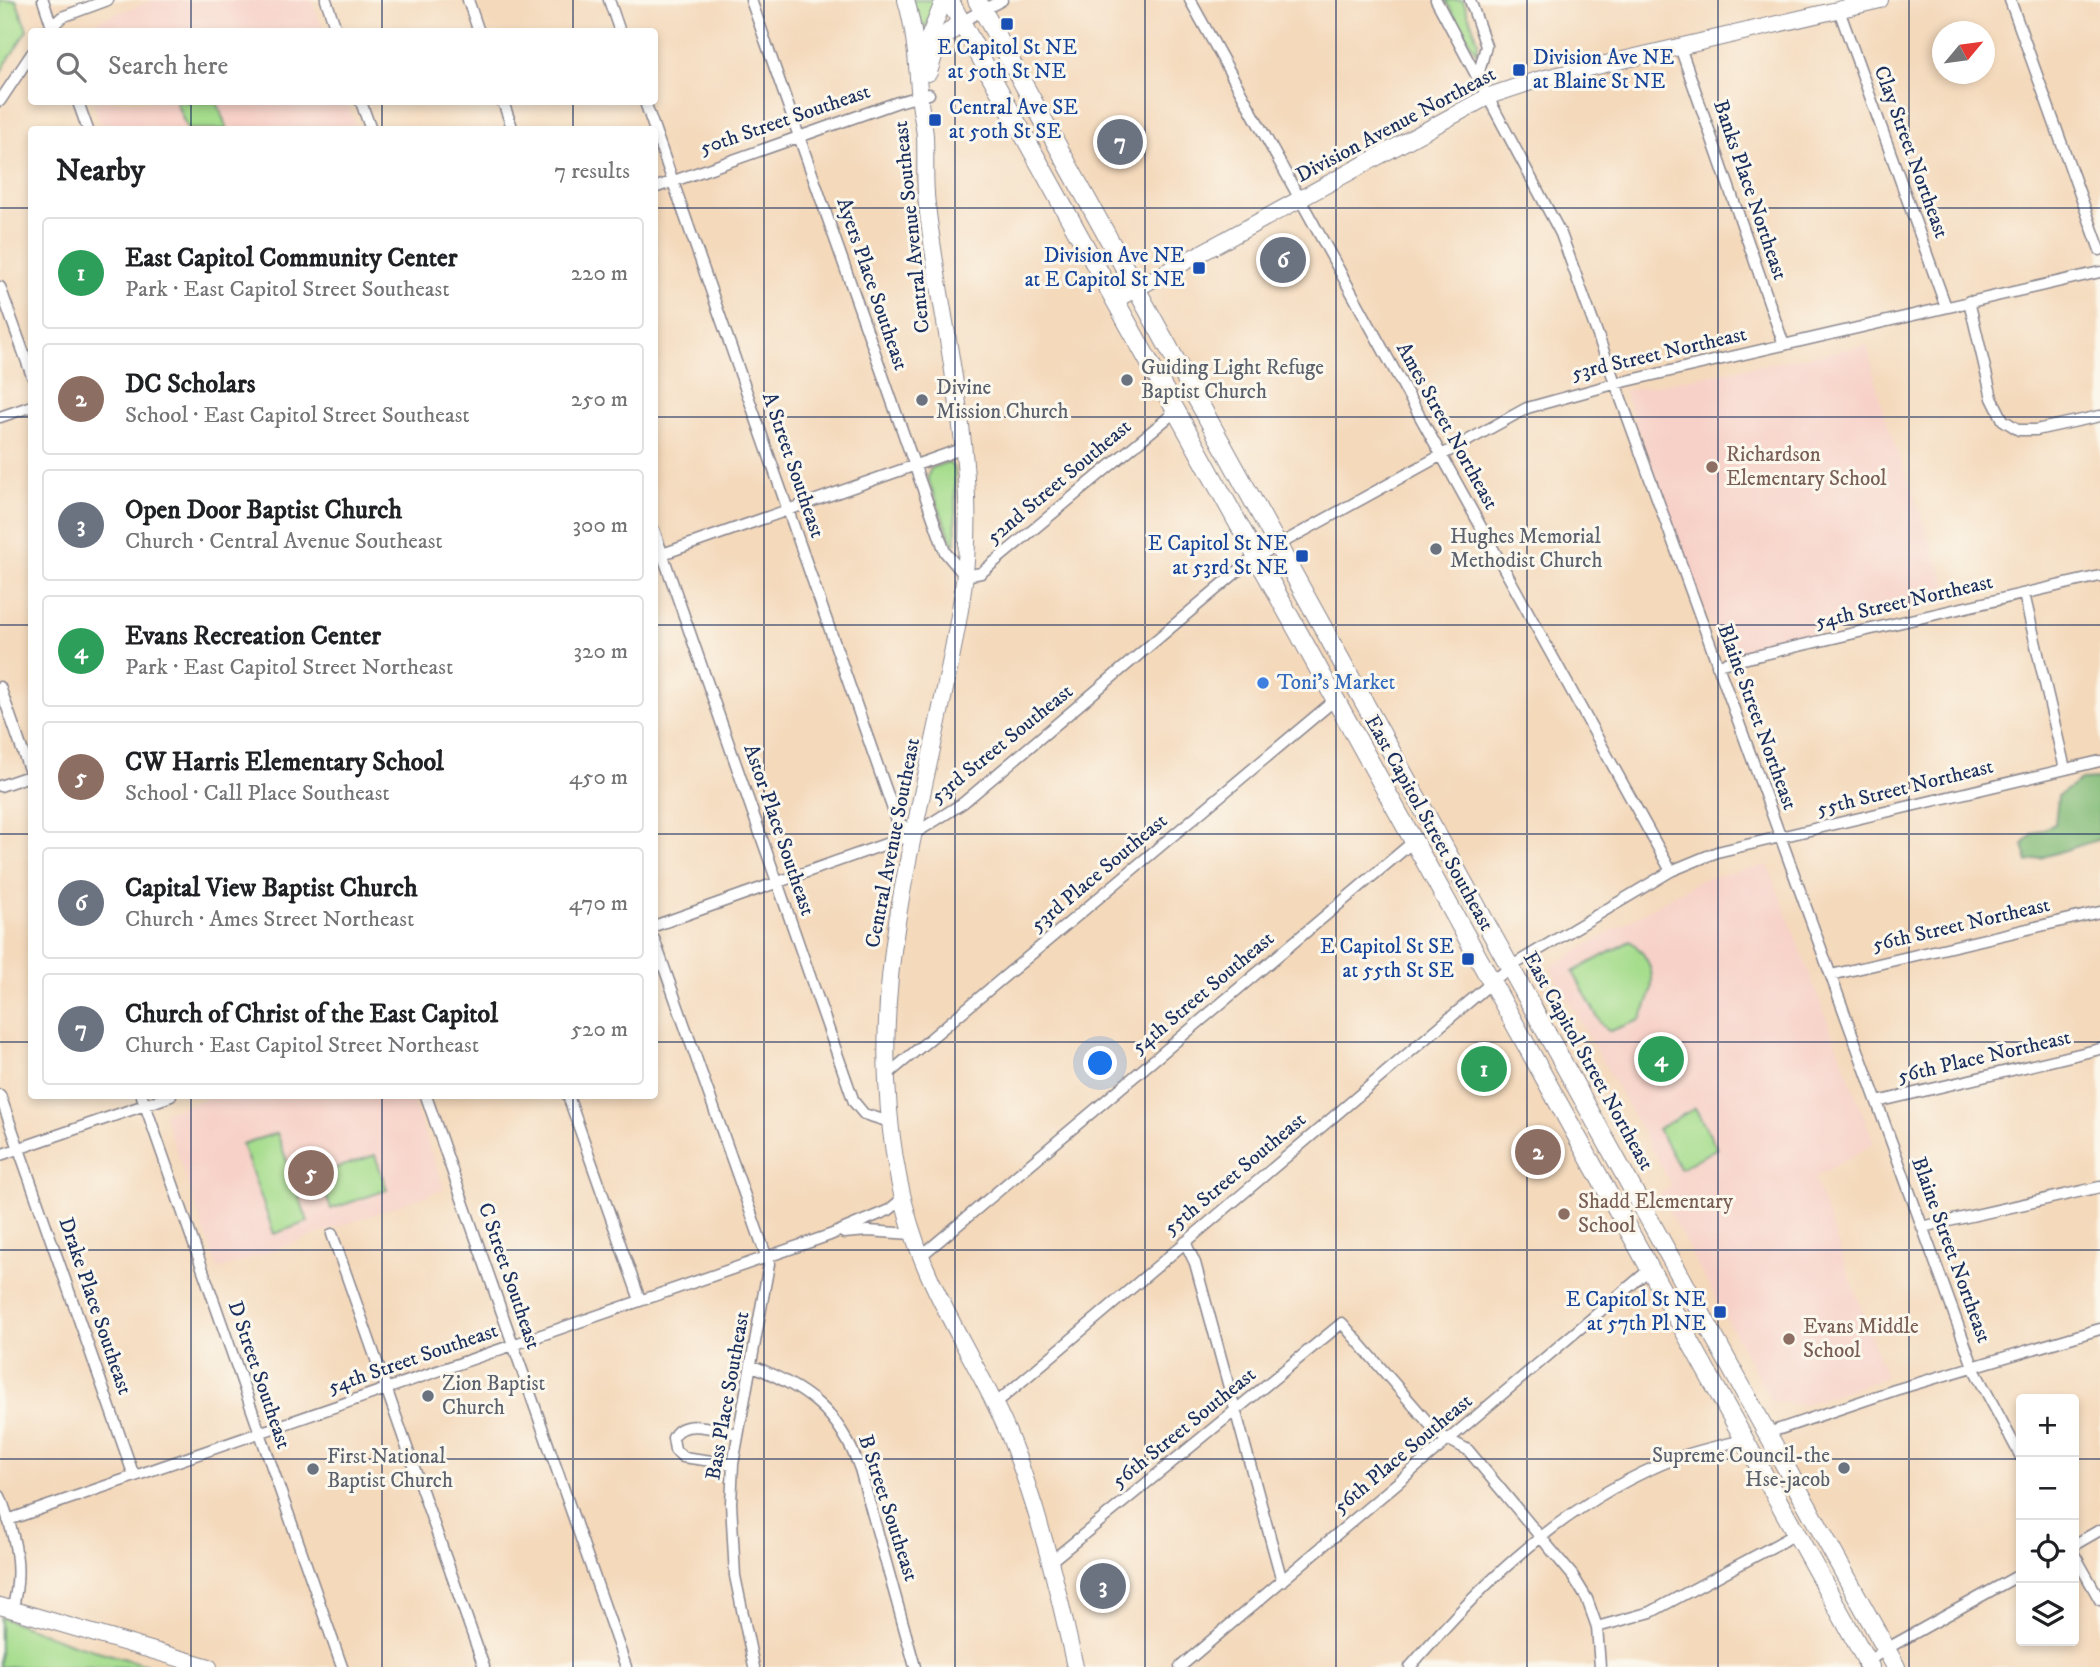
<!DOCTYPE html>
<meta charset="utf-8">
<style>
:root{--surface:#fff;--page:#f2f2f2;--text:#202124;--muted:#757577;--line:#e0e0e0;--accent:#b5179e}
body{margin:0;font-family:"IM FELL DW Pica",serif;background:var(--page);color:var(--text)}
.controls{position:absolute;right:21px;bottom:21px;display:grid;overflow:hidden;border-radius:7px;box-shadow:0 4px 10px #0003}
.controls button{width:63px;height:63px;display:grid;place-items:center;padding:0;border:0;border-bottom:2px solid var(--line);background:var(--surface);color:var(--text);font:35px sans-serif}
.compass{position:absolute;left:1932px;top:21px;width:63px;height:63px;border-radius:50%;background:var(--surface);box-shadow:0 4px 10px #0003;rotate:61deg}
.you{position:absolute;left:1101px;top:1064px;width:24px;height:24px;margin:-18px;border:5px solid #fff;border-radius:50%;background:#1a73e8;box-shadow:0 0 0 10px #1a73e833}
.badge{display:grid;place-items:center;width:46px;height:46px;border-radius:50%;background:var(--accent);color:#fff;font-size:23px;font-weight:700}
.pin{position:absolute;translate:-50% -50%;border:4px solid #fff;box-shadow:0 2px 7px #0006}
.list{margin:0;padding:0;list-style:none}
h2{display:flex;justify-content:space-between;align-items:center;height:91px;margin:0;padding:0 28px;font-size:30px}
h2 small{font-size:23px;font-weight:400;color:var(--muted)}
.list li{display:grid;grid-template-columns:46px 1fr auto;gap:21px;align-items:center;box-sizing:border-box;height:112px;margin:0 14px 14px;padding:0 14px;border:2px solid var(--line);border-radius:7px}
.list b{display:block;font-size:26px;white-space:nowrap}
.list p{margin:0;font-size:23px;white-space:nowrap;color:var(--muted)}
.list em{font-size:23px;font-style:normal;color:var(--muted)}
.icon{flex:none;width:38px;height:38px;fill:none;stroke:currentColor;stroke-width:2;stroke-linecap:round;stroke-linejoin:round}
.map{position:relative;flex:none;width:2100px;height:1667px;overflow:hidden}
.search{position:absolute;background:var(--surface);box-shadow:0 4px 10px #0003;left:28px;top:28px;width:630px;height:77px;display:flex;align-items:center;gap:18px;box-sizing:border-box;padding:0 24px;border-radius:7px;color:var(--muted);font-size:26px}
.panel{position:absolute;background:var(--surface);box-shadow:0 4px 10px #0003;left:28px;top:126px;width:630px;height:973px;border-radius:7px}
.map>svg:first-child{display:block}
.built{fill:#f7d1c8}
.green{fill:#a6dd8d;stroke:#608676;stroke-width:2}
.forest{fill:#84bc78;stroke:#50766b;stroke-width:2}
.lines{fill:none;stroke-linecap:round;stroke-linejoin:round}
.street-casing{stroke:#88848c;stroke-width:13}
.secondary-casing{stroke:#88848c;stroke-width:18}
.primary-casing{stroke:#88848c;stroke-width:20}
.street{stroke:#fff;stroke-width:10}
.secondary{stroke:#fff;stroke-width:16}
.primary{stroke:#fff;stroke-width:18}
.grid{fill:none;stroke:#1b2f5e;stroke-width:2;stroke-opacity:0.55}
.transit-dot{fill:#1a4fb4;stroke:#fbf7ec;stroke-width:2.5}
.worship-dot{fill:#6b7280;stroke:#fbf7ec;stroke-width:2.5}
.education-dot{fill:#8d6e63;stroke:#fbf7ec;stroke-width:2.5}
.shop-dot{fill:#3f7fe0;stroke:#fbf7ec;stroke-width:2.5}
.labels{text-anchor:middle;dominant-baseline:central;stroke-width:6;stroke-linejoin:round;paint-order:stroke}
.transit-label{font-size:21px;fill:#164399;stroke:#fbf7ec;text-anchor:end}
.street-label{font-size:21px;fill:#1b2f5e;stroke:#fbf7ec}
.worship-label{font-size:21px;fill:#5b616d;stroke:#fbf7ec;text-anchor:start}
.education-label{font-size:21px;fill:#785e54;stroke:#fbf7ec;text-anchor:start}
.shop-label{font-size:21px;fill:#366cbe;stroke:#fbf7ec;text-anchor:start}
</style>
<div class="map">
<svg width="2100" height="1667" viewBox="0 0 2100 1667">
<rect width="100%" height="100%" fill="#fbf7ec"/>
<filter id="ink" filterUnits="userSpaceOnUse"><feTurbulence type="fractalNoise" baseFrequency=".0143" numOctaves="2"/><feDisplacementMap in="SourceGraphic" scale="14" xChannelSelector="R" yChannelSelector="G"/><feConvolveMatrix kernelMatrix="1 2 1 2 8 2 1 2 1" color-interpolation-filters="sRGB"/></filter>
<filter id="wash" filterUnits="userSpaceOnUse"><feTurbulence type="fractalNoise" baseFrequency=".00686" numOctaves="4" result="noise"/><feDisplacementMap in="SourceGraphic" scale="28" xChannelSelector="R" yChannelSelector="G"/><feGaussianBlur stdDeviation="1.57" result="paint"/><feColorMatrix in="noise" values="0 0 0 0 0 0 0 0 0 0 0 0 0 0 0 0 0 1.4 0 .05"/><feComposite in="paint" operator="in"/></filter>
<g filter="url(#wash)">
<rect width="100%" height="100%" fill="#f4d9bb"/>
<!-- built -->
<path class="built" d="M 155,0 L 312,0 L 323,31 L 69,31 Z
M 93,102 L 347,102 L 357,129 L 102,129 Z
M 1867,345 L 1884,415 L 1953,601 L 1722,656 L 1624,391 Z
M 1768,865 L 1874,1143 L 1814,1178 L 1886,1377 L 1802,1405 L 1771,1401 L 1659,1194 L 1672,1186 L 1550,967 L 1702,879 Z
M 213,1096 L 411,1096 L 444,1189 L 218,1270 L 163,1113 Z"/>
<!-- green -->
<path class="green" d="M 0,0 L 16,0 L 27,30 L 0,73 Z
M 911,0 L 938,0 L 925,29 Z
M 1445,0 L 1463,0 L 1478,41 L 1477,54 Z
M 176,102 L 217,102 L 227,129 L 187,129 Z
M 945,463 L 951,464 L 955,471 L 956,542 L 953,544 L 927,477 L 931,468 Z
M 1630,941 C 1659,963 1656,990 1640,1020 L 1610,1031 L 1602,1025 L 1573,972 Z
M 1695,1108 L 1717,1148 L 1680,1169 L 1658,1129 Z
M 277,1133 L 308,1222 L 274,1234 L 242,1144 Z
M 375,1155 L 387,1190 L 331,1209 L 318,1174 Z
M 0,1617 L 73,1644 L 154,1667 L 0,1667 Z"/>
<!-- forest -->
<path class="forest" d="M 2098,779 L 2100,839 L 2028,862 L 2023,845 L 2032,834 L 2055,824 L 2058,796 L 2081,780 Z"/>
</g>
<g filter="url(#ink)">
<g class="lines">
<defs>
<path id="street" d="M 43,0 L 52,27
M 326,0 L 337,32
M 468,0 L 479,32
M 609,0 L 620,32
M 751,0 L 945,552 L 965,576 L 981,573 L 1176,411
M 1190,0 L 1671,871
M 1436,0 L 1561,234 L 1974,1369 L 2021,1457
M 1470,0 L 1486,46 L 1478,76
M 2010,0 L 2100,250
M 1839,10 L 1946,307
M 961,22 L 1002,0
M 46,32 L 62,17 L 108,0
M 1680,47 L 1784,345
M 0,101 L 32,53
M 78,102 L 88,130
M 361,102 L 371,130
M 503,102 L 513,130
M 645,102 L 897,821 L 914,834
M 654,188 L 898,102 L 929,94
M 0,287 L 32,376
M 1969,301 L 1992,398 L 2003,420 L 2019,430 L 2036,430 L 2100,416
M 0,417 L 32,406
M 654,530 L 854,1102 L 864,1114 L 890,1122
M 654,557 L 964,448
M 2024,594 L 2065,769
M 1717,665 L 2100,576
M 0,687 L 32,778
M 0,786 L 32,775
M 654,926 L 914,834 L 963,803 L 1251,560 L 1527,408 L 1614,384 L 2100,272
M 654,939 L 769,1264 L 733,1464 L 731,1503 L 735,1576 L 754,1667
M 1831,975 L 2100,912
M 887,1075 L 1336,699
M 0,1095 L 134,1476
M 142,1096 L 342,1667
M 426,1096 L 626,1667
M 568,1096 L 640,1300
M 1877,1102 L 2100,1049
M 0,1155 L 171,1096
M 1922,1227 L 2100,1187
M 844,1233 L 868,1231 L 912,1234
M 332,1234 L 484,1667
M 1185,1242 L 1195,1263 L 1282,1581
M 921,1256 L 1414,841
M 751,1365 C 808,1390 838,1409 860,1469 L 915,1667
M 995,1404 L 1510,967 L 1671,871 L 1717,852 L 2100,761
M 1768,1433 L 1895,1390 L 2100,1329
M 733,1464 L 683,1457 L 675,1450 L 673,1438 C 682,1416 720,1431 738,1434
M 0,1496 C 15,1535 24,1569 12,1610
M 8,1520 L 830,1235 L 889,1210 L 902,1199
M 2074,1545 L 2100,1530
M 2074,1554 L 2100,1600
M 1050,1562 L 1342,1323 L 1438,1434 L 1468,1450 L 1573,1576 L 1587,1599 L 1597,1627 L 1600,1667
M 1597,1627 L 1651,1612 L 1796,1534
M 1863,1665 L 1886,1649 L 2021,1574
M 1180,1667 L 1650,1269
M 1410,1667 C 1484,1580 1569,1499 1677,1458 C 1699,1450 1722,1445 1744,1440"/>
<path id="secondary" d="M 906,0 C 916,34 917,67 920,102 C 921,113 924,124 925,136 C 926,159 924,182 927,205 C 942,334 982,466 962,597 C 938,758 879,917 887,1081 C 890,1145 900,1207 925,1266 C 949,1324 985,1377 1009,1435 C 1039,1510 1058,1589 1075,1667
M 927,61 L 926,45 L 944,0
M 1115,300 L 1489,96 L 1537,80 L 1880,0
M 0,1606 L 209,1667"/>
<path id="primary" d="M 949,0 L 1870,1667
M 977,0 L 1896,1667
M 928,72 L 937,43 L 961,22"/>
</defs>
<!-- street casing -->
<use href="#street" class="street-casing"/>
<!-- secondary casing -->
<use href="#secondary" class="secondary-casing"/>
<!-- primary casing -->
<use href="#primary" class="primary-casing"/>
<!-- street -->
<use href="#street" class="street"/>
<!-- secondary -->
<use href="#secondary" class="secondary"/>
<!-- primary -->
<use href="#primary" class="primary"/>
</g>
</g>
<!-- grid -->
<path class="grid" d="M 191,0 L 191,32M 382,0 L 382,32M 573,0 L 573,32M 764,0 L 764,1667M 955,0 L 955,1667M 1145,0 L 1145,1667M 1336,0 L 1336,1667M 1527,0 L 1527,1667M 1718,0 L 1718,1667M 1909,0 L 1909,1667M 191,102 L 191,130M 382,102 L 382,130M 573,102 L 573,130M 0,208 L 32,208M 654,208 L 2100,208M 0,417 L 32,417M 654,417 L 2100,417M 0,625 L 32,625M 654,625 L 2100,625M 0,834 L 32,834M 654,834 L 2100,834M 0,1042 L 32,1042M 654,1042 L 2100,1042M 191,1096 L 191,1667M 382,1096 L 382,1667M 573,1096 L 573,1667M 0,1250 L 2100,1250M 0,1459 L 2021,1459M 2074,1459 L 2100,1459"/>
<!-- markers -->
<g class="transit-dot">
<rect x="1000" y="17" width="14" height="14" rx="3.5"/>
<rect x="1512" y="63" width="14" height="14" rx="3.5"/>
<rect x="928" y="113" width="14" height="14" rx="3.5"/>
<rect x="1192" y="261" width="14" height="14" rx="3.5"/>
<rect x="1295" y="549" width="14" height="14" rx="3.5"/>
<rect x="1461" y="952" width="14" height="14" rx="3.5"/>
<rect x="1713" y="1305" width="14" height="14" rx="3.5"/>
</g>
<g class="worship-dot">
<circle cx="1127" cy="380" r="7"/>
<circle cx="922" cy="400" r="7"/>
<circle cx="1436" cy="549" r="7"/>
<circle cx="428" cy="1396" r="7"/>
<circle cx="1844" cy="1468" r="7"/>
<circle cx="313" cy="1469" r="7"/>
</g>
<g class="education-dot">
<circle cx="1712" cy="467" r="7"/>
<circle cx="1564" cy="1214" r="7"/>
<circle cx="1789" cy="1339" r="7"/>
</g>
<circle class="shop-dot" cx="1263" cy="683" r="7"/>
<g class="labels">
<!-- transit labels -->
<g class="transit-label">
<text x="1007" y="48" text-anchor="middle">E Capitol St NE<tspan x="1007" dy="24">at 50th St NE</tspan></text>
<text x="1533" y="58" text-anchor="start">Division Ave NE<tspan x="1533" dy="24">at Blaine St NE</tspan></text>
<text x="949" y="108" text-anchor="start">Central Ave SE<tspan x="949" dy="24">at 50th St SE</tspan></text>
<text x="1185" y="256">Division Ave NE<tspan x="1185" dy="24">at E Capitol St NE</tspan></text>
<text x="1288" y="544">E Capitol St NE<tspan x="1288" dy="24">at 53rd St NE</tspan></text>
<text x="1454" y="947">E Capitol St SE<tspan x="1454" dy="24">at 55th St SE</tspan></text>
<text x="1706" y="1300">E Capitol St NE<tspan x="1706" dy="24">at 57th Pl NE</tspan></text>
</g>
<!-- street labels -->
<g class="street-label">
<text transform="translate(785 120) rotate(-19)">50th Street Southeast</text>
<text transform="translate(1396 125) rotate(-28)">Division Avenue Northeast</text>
<text transform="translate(1911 152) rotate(70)">Clay Street Northeast</text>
<text transform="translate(1750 190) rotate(71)">Banks Place Northeast</text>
<text transform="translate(912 227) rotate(-96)">Central Avenue Southeast</text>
<text transform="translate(872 284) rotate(71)">Ayers Place Southeast</text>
<text transform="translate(1659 354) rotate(-13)">53rd Street Northeast</text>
<text transform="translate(1447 426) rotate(61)">Ames Street Northeast</text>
<text transform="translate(793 465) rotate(71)">A Street Southeast</text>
<text transform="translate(1059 482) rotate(-40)">52nd Street Southeast</text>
<text transform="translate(1904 602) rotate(-13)">54th Street Northeast</text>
<text transform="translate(1757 717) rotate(70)">Blaine Street Northeast</text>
<text transform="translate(1002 744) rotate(-39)">53rd Street Southeast</text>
<text transform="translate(1905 788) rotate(-14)">55th Street Northeast</text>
<text transform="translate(1429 823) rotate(61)">East Capitol Street Southeast</text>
<text transform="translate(779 830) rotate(71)">Astor Place Southeast</text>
<text transform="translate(893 843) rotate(-79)">Central Avenue Southeast</text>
<text transform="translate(1099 873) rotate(-40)">53rd Place Southeast</text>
<text transform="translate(1961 925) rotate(-13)">56th Street Northeast</text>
<text transform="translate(1203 993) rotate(-40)">54th Street Southeast</text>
<text transform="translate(1984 1057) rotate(-13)">56th Place Northeast</text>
<text transform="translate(1588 1061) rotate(61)">East Capitol Street Northeast</text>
<text transform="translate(1235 1174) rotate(-40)">55th Street Southeast</text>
<text transform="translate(1951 1250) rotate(70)">Blaine Street Northeast</text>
<text transform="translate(509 1276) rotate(71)">C Street Southeast</text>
<text transform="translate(95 1306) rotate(71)">Drake Place Southeast</text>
<text transform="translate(413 1359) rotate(-19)">54th Street Southeast</text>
<text transform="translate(259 1375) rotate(71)">D Street Southeast</text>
<text transform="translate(728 1396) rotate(-80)">Bass Place Southeast</text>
<text transform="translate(1184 1428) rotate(-39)">56th Street Southeast</text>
<text transform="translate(1403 1454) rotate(-40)">56th Place Southeast</text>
<text transform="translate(888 1508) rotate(72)">B Street Southeast</text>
</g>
<!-- worship labels -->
<g class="worship-label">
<text x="1141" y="368">Guiding Light Refuge<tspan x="1141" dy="24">Baptist Church</tspan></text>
<text x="936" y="388">Divine<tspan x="936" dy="24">Mission Church</tspan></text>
<text x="1450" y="537">Hughes Memorial<tspan x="1450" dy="24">Methodist Church</tspan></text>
<text x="442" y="1384">Zion Baptist<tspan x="442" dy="24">Church</tspan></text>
<text x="1830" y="1456" text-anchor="end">Supreme Council-the<tspan x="1830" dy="24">Hse-jacob</tspan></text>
<text x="327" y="1457">First National<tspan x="327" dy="24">Baptist Church</tspan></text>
</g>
<!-- education labels -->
<g class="education-label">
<text x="1726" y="455">Richardson<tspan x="1726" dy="24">Elementary School</tspan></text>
<text x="1578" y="1202">Shadd Elementary<tspan x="1578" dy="24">School</tspan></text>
<text x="1803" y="1327">Evans Middle<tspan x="1803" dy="24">School</tspan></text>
</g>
<!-- shop labels -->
<g class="shop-label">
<text x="1277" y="683">Toni's Market</text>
</g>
</g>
</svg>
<div class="controls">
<button>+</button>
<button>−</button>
<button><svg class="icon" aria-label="locate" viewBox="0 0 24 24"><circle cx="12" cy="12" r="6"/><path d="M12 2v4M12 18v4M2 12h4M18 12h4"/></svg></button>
<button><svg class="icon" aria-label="layers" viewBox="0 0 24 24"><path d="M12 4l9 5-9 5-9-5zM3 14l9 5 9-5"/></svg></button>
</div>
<svg class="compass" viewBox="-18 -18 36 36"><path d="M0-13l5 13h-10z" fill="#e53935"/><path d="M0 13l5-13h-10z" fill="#757577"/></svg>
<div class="you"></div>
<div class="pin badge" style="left:1484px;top:1069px;background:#2e9e5b">1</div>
<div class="pin badge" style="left:1538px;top:1152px;background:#8d6e63">2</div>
<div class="pin badge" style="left:1103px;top:1586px;background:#6b7280">3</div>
<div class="pin badge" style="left:1661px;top:1059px;background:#2e9e5b">4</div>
<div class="pin badge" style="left:311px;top:1173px;background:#8d6e63">5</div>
<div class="pin badge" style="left:1283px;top:260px;background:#6b7280">6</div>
<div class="pin badge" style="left:1120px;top:142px;background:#6b7280">7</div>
<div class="search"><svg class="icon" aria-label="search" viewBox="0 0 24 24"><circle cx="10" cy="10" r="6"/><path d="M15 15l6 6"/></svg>Search here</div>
<section class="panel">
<h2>Nearby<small>7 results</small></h2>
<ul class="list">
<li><span class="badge" style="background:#2e9e5b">1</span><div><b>East Capitol Community Center</b><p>Park · East Capitol Street Southeast</p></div><em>220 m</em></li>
<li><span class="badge" style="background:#8d6e63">2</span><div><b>DC Scholars</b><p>School · East Capitol Street Southeast</p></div><em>250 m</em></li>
<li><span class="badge" style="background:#6b7280">3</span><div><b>Open Door Baptist Church</b><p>Church · Central Avenue Southeast</p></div><em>300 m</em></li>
<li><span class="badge" style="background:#2e9e5b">4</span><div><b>Evans Recreation Center</b><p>Park · East Capitol Street Northeast</p></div><em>320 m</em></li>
<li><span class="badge" style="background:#8d6e63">5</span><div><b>CW Harris Elementary School</b><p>School · Call Place Southeast</p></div><em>450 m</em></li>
<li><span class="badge" style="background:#6b7280">6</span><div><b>Capital View Baptist Church</b><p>Church · Ames Street Northeast</p></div><em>470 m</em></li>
<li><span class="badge" style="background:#6b7280">7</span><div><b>Church of Christ of the East Capitol</b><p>Church · East Capitol Street Northeast</p></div><em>520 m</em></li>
</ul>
</section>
</div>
